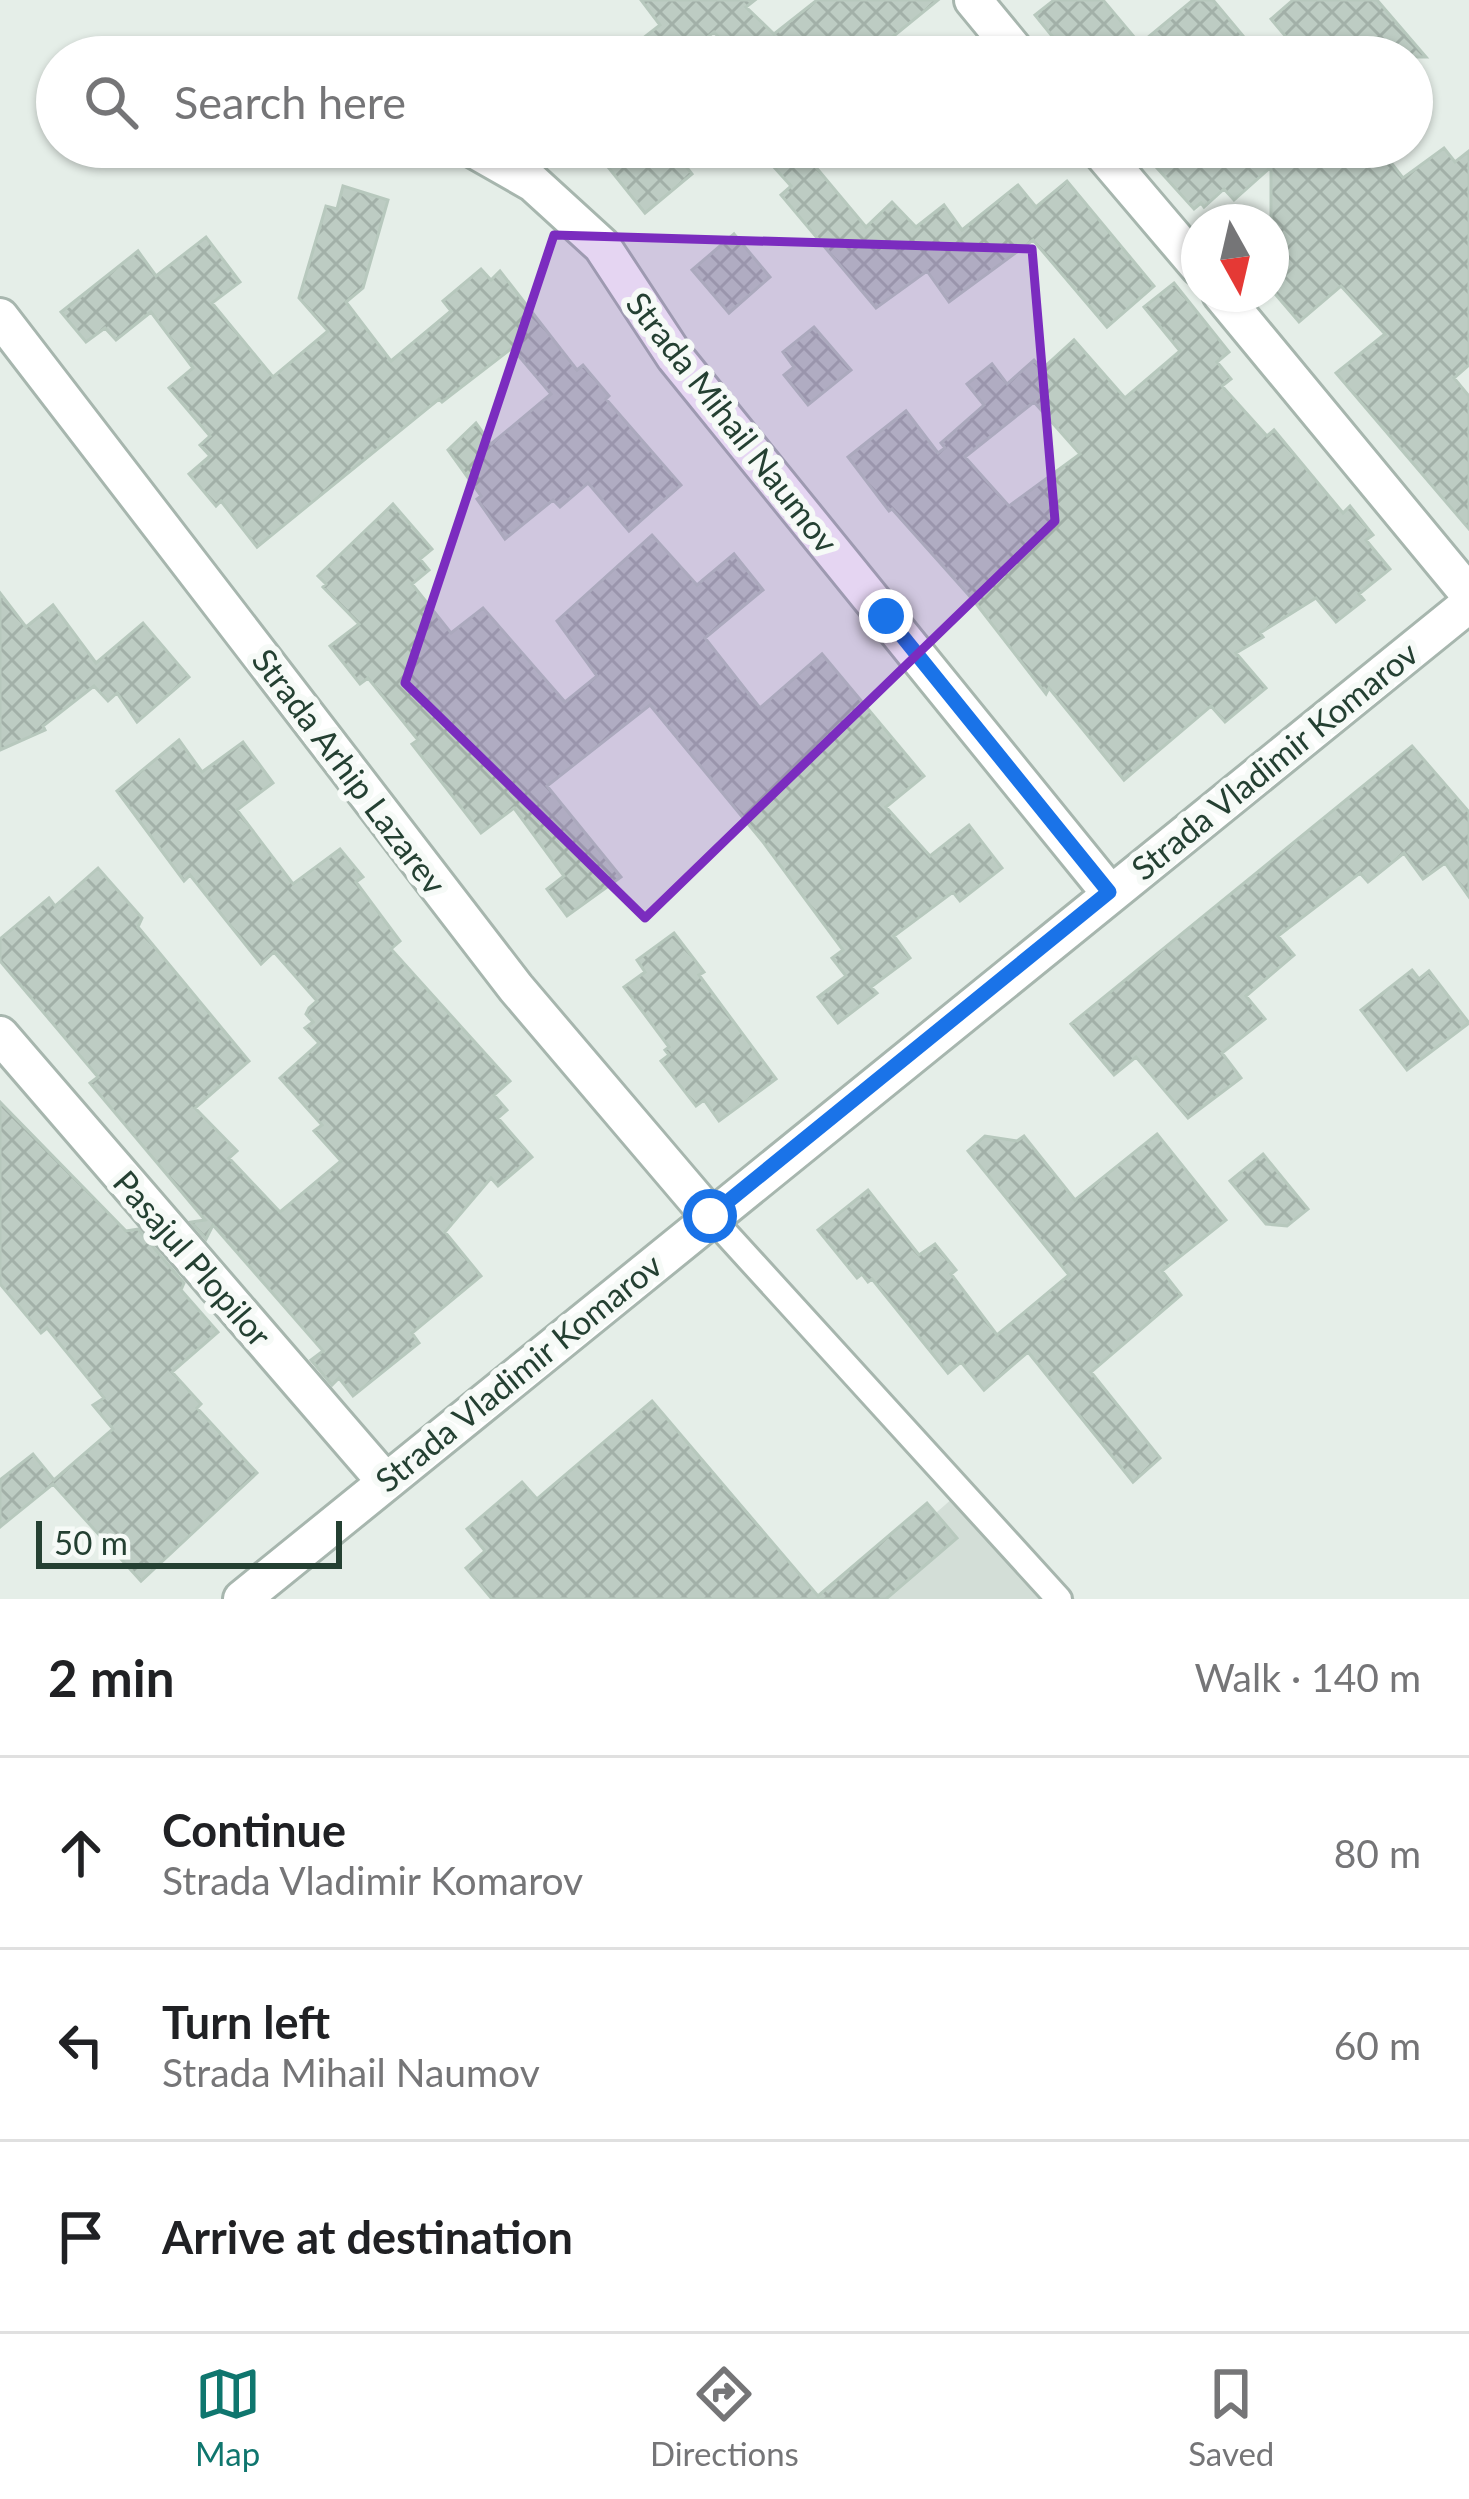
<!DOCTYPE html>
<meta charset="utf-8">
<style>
:root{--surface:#fff;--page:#f2f2f2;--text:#202124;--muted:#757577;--line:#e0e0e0;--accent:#0f766e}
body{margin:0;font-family:Lato,sans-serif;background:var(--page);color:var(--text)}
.compass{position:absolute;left:1181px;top:204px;width:108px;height:108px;border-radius:50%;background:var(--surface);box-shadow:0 3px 9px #0004;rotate:172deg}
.scale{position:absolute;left:36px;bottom:30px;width:306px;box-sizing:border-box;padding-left:12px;border:6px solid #244032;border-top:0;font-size:33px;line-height:42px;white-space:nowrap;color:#244032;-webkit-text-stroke:9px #f6faf7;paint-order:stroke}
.stop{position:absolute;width:36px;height:36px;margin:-27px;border:9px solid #1a73e8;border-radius:50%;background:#fff}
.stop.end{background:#1a73e8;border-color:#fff;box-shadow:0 3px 12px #0008}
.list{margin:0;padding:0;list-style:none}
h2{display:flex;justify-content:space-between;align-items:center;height:156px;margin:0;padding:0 48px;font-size:51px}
h2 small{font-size:39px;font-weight:400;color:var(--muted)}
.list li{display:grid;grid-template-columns:78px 1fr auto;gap:36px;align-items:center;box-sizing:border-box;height:192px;padding:0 48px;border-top:3px solid var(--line)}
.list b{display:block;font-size:45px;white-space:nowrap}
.list p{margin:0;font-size:39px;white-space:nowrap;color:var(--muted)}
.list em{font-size:39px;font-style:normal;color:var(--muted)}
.icon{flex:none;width:66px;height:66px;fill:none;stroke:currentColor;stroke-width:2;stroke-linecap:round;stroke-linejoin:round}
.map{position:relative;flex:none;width:1469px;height:1599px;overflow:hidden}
.search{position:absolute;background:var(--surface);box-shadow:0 3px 9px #0004;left:36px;right:36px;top:36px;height:132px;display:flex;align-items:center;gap:30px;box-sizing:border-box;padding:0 42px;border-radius:66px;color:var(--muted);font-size:45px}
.sheet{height:732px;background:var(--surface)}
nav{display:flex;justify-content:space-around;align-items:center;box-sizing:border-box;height:168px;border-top:3px solid var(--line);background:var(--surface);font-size:33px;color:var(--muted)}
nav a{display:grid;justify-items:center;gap:6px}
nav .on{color:var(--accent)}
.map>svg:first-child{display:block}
.built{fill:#d3ded7}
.building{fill:url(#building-cross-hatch);stroke:#b7c8bd;stroke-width:3;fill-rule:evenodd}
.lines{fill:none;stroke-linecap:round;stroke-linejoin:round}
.lane-casing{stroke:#a7b6ae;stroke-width:30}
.street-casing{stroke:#a7b6ae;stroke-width:42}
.lane{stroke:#fff;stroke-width:24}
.street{stroke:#fff;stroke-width:36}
.route{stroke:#1a73e8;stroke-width:15}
.marked{fill:#7b2cbf;fill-opacity:0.2;stroke:#7b2cbf;stroke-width:9;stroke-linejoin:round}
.labels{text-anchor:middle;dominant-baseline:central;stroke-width:12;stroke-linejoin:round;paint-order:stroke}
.street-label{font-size:33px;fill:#244032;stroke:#f6faf7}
</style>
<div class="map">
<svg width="1469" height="1599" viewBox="0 0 1469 1599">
<defs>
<pattern id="building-cross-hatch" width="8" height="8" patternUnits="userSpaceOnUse" patternTransform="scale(3)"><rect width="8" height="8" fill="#bdccc3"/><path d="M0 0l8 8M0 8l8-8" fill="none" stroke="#a2b0a8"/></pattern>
</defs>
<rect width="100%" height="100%" fill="#e5eee8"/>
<!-- built -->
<path class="built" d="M 970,1483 L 1075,1599 L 838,1599 Z"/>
<!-- building -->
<path class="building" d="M 641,0 L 755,0 L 746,7 L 774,34 L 817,0 L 938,0 L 868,57 L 736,57 L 714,32 L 682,57 L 619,57 L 660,25 Z
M 1054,0 L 1103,0 L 1140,44 L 1193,0 L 1213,0 L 1244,37 L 1221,57 L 1069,57 L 1035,15 Z
M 1293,0 L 1377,0 L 1426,57 L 1303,57 L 1271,19 Z
M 592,147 L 671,147 L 692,174 L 645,213 Z
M 793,147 L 799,147 L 866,227 L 892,202 L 916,227 L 944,205 L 962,230 L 1018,185 L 1036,207 L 1067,181 L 1154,286 L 1107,327 L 1033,240 L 949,302 L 927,271 L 876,308 L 781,195 L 791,186 L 772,165 Z
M 1138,147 L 1379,147 L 1403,178 L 1444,148 L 1455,162 L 1469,151 L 1469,365 L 1454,378 L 1469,396 L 1469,529 L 1336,373 L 1385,334 L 1341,286 L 1299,322 L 1271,289 L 1271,167 L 1234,200 L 1224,189 L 1204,207 L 1201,203 L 1194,209 Z
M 343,186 L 388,200 L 363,288 L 346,302 L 391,361 L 451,311 L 443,301 L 481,269 L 491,280 L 500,271 L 577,370 L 583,365 L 609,396 L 606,399 L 681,485 L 629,531 L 588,483 L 560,507 L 553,500 L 505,539 L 477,499 L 481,496 L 448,450 L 476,423 L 491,444 L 551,394 L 512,348 L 442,402 L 439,399 L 257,547 L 221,501 L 216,506 L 189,474 L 210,456 L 200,445 L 210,436 L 169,388 L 193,368 L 151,312 L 116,340 L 105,328 L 86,342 L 61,312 L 138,251 L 156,276 L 206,237 L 240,282 L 212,303 L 273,377 L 328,331 L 299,298 L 326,206 L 337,209 Z
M 734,234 L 770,277 L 729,313 L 692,270 Z
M 1174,283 L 1229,352 L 1217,362 L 1231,379 L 1222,386 L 1267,436 L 1274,430 L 1343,513 L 1350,506 L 1373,535 L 1366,540 L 1390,569 L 1359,594 L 1364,600 L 1336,622 L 1316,598 L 1260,633 L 1263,637 L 1236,653 L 1266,688 L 1225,722 L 1211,706 L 1124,780 L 1049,688 L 1046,694 L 974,601 L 892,509 L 889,511 L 848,457 L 906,411 L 938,453 L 945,448 L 941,443 L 984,405 L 967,384 L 992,364 L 1007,384 L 1034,360 L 1042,369 L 1074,340 L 1125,398 L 1180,351 L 1144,307 ZM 1034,402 L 1080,454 L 1009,506 L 965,457 Z
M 814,327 L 851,370 L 808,405 L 784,375 L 794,367 L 783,352 Z
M 393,504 L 432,549 L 420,559 L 429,570 L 412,584 L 451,633 L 483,608 L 565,702 L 597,676 L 557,621 L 652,535 L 697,585 L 734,554 L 763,590 L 705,638 L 760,708 L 822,654 L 924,776 L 886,807 L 930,856 L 969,825 L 1002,868 L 960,901 L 953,892 L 894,936 L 910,958 L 871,987 L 877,993 L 838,1023 L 818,997 L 846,976 L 832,958 L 843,950 L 763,842 L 650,705 L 547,786 L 621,877 L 567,916 L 547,889 L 564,876 L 514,808 L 481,833 L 412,744 L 418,740 L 368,678 L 360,684 L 330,646 L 359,624 L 323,587 L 326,584 L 318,576 Z
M 0,593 L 26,627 L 53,605 L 96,663 L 143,623 L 189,677 L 137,722 L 117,693 L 108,701 L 94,686 L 43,726 L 45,730 L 0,750 Z
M 179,740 L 202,772 L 243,742 L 273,783 L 237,810 L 293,884 L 340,849 L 363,877 L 356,882 L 400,941 L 391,949 L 510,1081 L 494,1095 L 507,1110 L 498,1118 L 532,1157 L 498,1186 L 491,1178 L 445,1232 L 481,1276 L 412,1333 L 419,1343 L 353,1396 L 339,1378 L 332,1385 L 311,1360 L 323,1351 L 213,1225 L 206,1239 L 191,1222 L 205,1220 L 90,1083 L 98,1077 L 0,961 L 0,939 L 49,898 L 55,906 L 98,868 L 142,918 L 138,927 L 249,1061 L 195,1108 L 237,1151 L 229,1158 L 280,1212 L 341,1161 L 314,1131 L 322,1125 L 280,1078 L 319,1043 L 305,1028 L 313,1022 L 306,1014 L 309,1008 L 317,1001 L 274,952 L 261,964 L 190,875 L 184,881 L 117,791 Z
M 1412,746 L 1469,812 L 1469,897 L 1445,863 L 1423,879 L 1404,853 L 1368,882 L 1360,873 L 1278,936 L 1294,955 L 1246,996 L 1265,1019 L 1222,1053 L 1241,1078 L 1188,1118 L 1136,1057 L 1114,1075 L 1071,1024 Z
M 674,933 L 704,972 L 699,975 L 776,1079 L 719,1121 L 704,1100 L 696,1106 L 661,1061 L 669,1055 L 665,1050 L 669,1047 L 624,987 L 645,972 L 637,960 Z
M 1412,970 L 1419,979 L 1429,971 L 1469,1023 L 1407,1070 L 1361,1010 Z
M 0,1102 L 126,1231 L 138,1229 L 184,1283 L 181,1290 L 218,1332 L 172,1372 L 201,1404 L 197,1408 L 257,1473 L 141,1581 L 53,1484 L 0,1527 L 0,1480 L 33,1454 L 54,1480 L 113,1429 L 93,1405 L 104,1398 L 47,1328 L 41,1333 L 0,1284 Z
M 1157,1134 L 1226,1220 L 1162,1271 L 1181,1295 L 1091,1372 L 1160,1458 L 1133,1482 L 1028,1352 L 984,1390 L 961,1362 L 948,1373 L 872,1279 L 868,1282 L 862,1274 L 857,1278 L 818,1230 L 868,1190 L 919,1255 L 935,1244 L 956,1270 L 951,1274 L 997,1335 L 1069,1275 L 968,1151 L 985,1136 L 1017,1141 L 1024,1136 L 1075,1200 Z
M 1263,1154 L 1308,1209 L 1287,1226 L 1266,1224 L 1230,1181 Z
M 652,1401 L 818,1596 L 927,1503 L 957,1538 L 886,1599 L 492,1599 L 466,1568 L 485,1551 L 467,1529 L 522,1482 L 537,1499 Z"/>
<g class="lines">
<defs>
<path id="lane" d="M 710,1216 L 1059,1599"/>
<path id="street" d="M 973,0 L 1020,57
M 470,147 L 533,183 L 602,246 L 675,357 L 1109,892
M 1097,147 L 1199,267
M 1221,294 L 1469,594
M 0,317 L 516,988 L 710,1216
M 0,1035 L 385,1481
M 242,1599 L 1469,604"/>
</defs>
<!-- lane casing -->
<use href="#lane" class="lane-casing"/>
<!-- street casing -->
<use href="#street" class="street-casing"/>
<!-- lane -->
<use href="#lane" class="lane"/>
<!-- street -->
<use href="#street" class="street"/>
</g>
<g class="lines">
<!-- route -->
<path class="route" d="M 710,1216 L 1109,892 L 886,616"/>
</g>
<!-- marked area -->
<path class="marked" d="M 554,235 L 1032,249 L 1055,521 L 645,918 L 405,683 Z"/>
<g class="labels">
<!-- street labels -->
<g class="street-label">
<text transform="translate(733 422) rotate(52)">Strada Mihail Naumov</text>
<text transform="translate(1274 760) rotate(-39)">Strada Vladimir Komarov</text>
<text transform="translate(350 771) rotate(53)">Strada Arhip Lazarev</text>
<text transform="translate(193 1258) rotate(49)">Pasajul Plopilor</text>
<text transform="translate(518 1372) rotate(-39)">Strada Vladimir Komarov</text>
</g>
</g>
</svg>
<svg class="compass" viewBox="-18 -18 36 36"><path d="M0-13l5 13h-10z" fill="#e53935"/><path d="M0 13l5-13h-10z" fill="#757577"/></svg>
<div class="scale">50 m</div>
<div class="stop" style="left:710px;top:1216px"></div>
<div class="stop end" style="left:886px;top:616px"></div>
<div class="search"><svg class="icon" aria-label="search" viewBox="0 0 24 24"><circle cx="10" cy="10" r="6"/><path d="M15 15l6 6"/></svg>Search here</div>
</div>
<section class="sheet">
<h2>2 min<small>Walk · 140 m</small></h2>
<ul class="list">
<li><svg class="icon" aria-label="ahead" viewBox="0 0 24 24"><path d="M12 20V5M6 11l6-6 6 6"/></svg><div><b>Continue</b><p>Strada Vladimir Komarov</p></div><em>80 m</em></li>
<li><svg class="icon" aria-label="left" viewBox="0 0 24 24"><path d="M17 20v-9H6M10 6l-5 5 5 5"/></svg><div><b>Turn left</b><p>Strada Mihail Naumov</p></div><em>60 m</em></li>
<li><svg class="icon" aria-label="arrive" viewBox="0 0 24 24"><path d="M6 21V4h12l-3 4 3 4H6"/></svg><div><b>Arrive at destination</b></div></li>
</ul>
</section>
<nav>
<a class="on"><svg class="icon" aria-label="map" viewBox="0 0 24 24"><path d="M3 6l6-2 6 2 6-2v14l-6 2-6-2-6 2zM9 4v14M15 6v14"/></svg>Map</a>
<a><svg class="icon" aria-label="directions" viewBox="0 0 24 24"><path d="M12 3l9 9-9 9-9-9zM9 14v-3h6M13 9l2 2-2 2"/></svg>Directions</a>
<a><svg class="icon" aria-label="saved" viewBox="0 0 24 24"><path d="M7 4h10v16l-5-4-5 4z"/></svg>Saved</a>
</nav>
